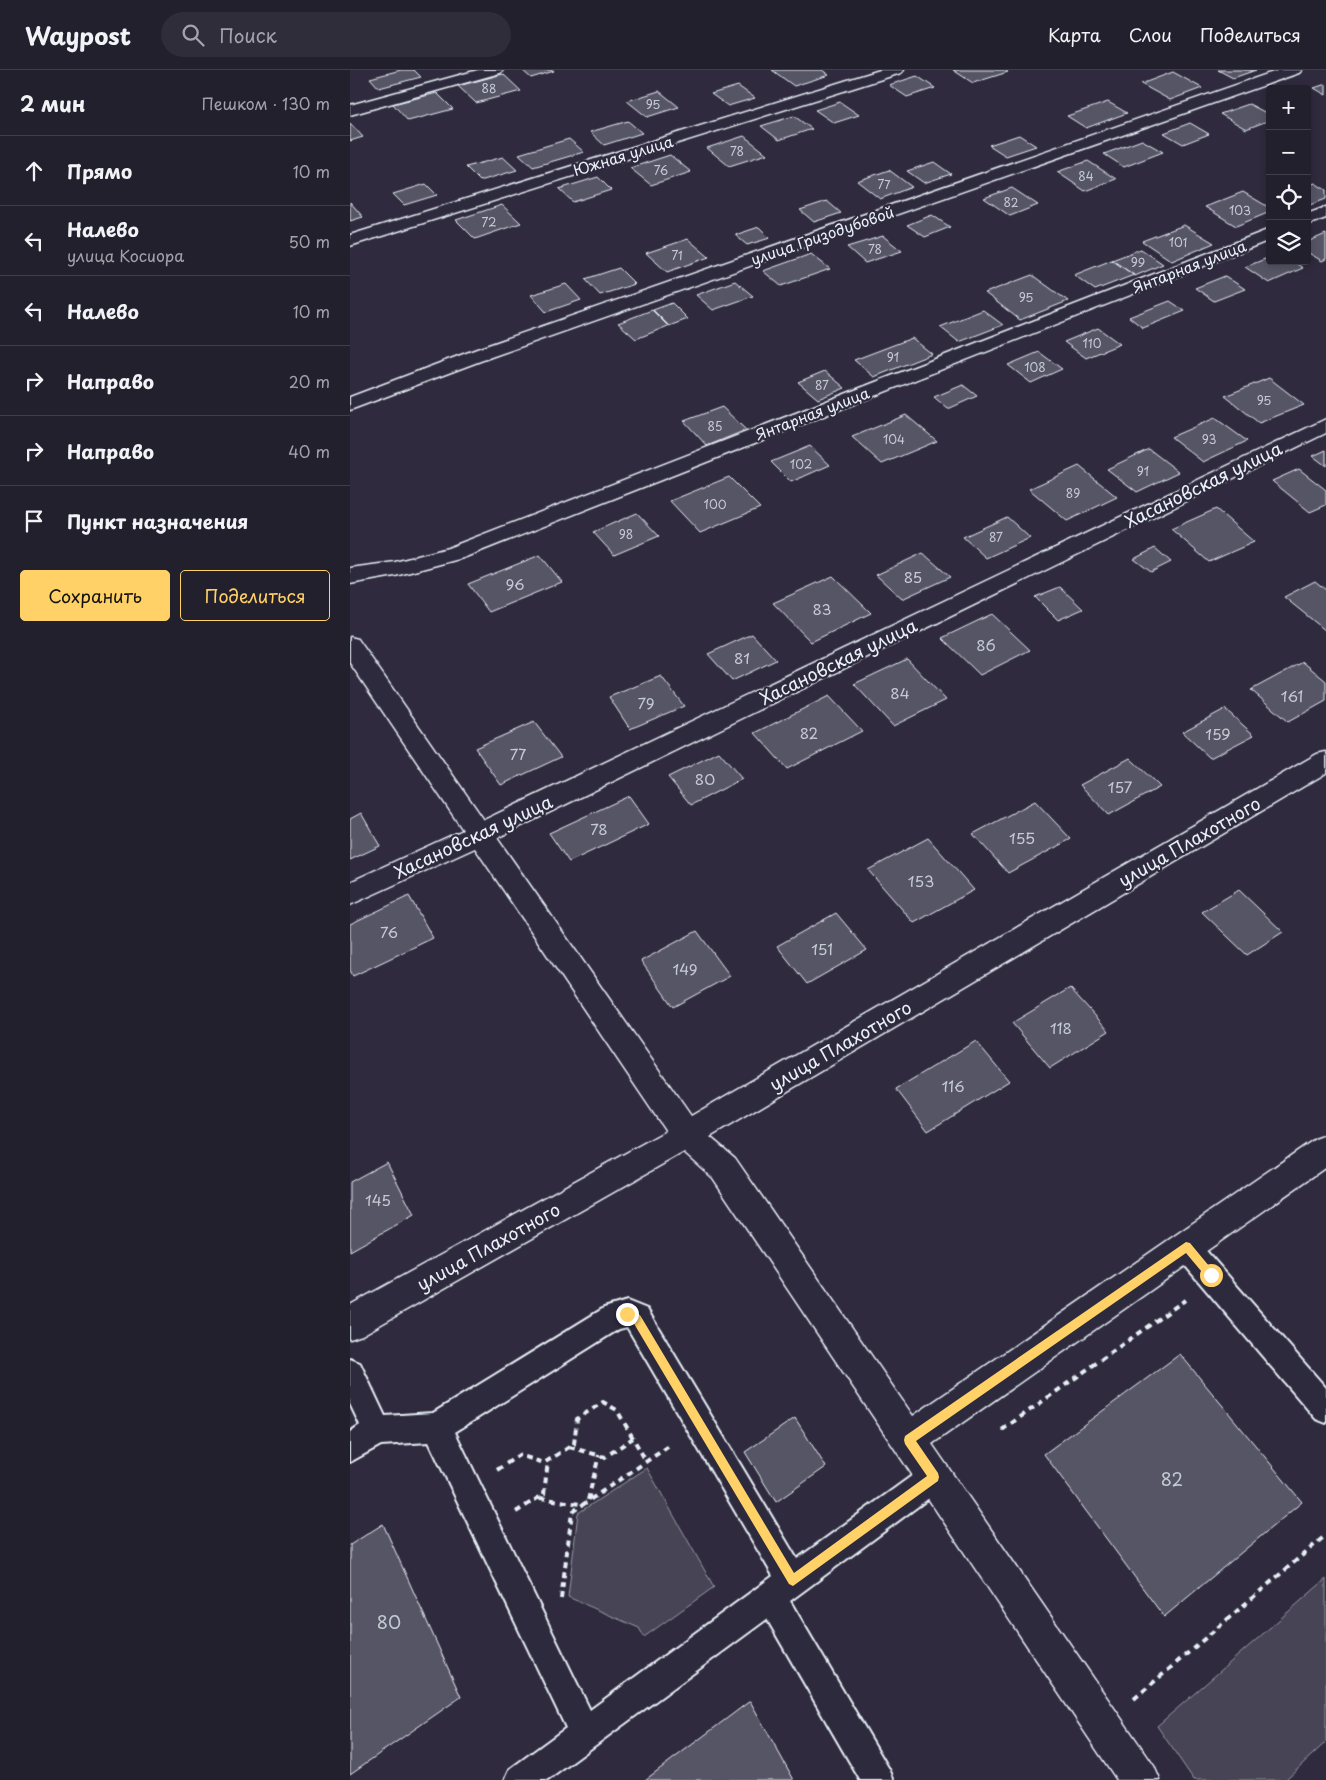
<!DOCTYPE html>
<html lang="ru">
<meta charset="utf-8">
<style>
:root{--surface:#23202e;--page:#2f2d3a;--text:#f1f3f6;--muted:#a3a3aa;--line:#403e4a;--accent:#ffd166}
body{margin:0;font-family:"Playpen Sans",sans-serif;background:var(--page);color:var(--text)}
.controls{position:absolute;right:15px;top:15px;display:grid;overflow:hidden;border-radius:5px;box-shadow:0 2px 8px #0003}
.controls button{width:45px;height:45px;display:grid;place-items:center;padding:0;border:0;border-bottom:1px solid var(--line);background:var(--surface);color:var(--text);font:25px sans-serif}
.stop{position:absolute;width:15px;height:15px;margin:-11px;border:4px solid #ffd166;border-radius:50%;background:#fff}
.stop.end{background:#ffd166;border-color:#fff;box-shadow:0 1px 5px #0008}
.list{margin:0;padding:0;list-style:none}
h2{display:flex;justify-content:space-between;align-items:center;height:65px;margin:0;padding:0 20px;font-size:21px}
h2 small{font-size:16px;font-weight:400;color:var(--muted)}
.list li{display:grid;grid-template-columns:32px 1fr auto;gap:15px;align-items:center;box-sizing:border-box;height:70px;padding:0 20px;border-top:1px solid var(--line)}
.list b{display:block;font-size:19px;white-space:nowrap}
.list p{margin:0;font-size:16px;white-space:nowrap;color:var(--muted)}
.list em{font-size:16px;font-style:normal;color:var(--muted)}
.actions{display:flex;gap:10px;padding:15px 20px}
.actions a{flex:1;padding:11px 0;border:1px solid var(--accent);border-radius:5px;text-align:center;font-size:18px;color:var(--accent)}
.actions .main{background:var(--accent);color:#111}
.icon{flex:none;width:28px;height:28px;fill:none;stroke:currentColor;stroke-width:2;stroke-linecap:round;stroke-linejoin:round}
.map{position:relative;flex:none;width:976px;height:1710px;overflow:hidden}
header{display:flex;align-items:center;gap:30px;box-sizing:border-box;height:70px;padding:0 25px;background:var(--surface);border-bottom:1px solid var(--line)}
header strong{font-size:24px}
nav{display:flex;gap:28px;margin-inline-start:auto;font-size:18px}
.search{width:350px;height:45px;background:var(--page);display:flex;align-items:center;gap:12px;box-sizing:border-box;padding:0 18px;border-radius:28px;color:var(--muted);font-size:19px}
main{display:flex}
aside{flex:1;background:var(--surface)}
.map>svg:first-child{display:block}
.green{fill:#464455;stroke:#979aa6}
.building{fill:#575565;stroke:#e8f1f8}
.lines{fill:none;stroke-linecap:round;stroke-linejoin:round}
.service-casing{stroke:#e8f1f8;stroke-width:4}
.minor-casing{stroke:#e8f1f8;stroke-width:3}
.path{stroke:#e8f1f8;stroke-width:4;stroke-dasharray:6 5;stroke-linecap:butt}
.service{fill:#2f2a3d;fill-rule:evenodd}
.minor{fill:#2f2a3d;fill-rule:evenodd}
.route{fill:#ffd166}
.labels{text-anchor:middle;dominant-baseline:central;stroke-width:4.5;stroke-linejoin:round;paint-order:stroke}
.far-number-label{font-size:12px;fill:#c4cad3}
.far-street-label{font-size:15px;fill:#e8f1f8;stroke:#2f2a3d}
.number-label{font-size:15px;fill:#c4cad3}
.street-label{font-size:18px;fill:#e8f1f8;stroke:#2f2a3d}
.near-number-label{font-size:18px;fill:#c4cad3}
</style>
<header>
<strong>Waypost</strong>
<div class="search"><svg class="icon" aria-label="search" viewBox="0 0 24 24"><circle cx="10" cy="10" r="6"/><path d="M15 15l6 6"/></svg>Поиск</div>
<nav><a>Карта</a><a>Слои</a><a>Поделиться</a></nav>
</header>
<main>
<aside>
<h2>2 мин<small>Пешком · 130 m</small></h2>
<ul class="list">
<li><svg class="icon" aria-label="ahead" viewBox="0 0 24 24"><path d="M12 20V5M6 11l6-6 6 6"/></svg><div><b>Прямо</b></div><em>10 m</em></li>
<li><svg class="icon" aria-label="left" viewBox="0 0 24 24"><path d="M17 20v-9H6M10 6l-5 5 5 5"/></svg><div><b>Налево</b><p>улица Косиора</p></div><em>50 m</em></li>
<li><svg class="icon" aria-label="left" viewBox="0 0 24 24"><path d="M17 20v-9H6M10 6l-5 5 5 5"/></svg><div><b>Налево</b></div><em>10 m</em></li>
<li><svg class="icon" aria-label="right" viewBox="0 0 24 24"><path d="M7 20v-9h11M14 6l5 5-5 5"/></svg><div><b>Направо</b></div><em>20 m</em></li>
<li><svg class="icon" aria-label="right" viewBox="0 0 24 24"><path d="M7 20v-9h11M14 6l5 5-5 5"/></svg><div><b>Направо</b></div><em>40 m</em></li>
<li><svg class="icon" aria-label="arrive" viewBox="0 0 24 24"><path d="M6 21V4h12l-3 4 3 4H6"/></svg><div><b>Пункт назначения</b></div></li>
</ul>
<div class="actions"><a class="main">Сохранить</a><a>Поделиться</a></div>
</aside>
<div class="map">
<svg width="976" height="1710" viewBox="0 0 976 1710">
<rect width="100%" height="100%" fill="#2f2a3d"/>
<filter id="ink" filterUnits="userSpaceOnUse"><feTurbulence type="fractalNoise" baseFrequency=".02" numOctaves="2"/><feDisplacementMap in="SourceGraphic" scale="10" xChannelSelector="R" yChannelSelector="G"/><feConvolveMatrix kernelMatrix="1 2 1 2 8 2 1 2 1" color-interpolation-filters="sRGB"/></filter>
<g filter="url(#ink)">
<!-- green -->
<path class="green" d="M 297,1398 L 364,1517 L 294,1567 L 289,1558 L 218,1527 L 228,1443 Z
M 976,1509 L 976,1672 L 935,1710 L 844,1710 L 807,1656 Z"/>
<!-- building -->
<path class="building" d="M 51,0 L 64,0 L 71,7 L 29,18 L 20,8 Z
M 172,0 L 203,0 L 204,1 L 181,8 Z
M 422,0 L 472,0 L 479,5 L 444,16 Z
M 603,0 L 655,0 L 658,2 L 623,13 Z
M 868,0 L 906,0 L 883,8 Z
M 823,2 L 852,18 L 820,30 L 791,14 Z
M 153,4 L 171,21 L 126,33 L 108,16 Z
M 567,6 L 585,18 L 557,27 L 539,15 Z
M 976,14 L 976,25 L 964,18 Z
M 388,16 L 405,28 L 378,36 L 361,24 Z
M 309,21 L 329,37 L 297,47 L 277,31 Z
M 87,23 L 103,39 L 58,51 L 43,34 Z
M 490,32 L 509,45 L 484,53 L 465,40 Z
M 758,32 L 777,43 L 736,58 L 717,46 Z
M 899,34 L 920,45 L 920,50 L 896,59 L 870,44 Z
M 444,46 L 462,59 L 429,70 L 411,56 Z
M 278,51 L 292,63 L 254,75 L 240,62 Z
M 0,53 L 13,67 L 0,71 Z
M 840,53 L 859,64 L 833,74 L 814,63 Z
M 669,65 L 686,76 L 656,86 L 639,75 Z
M 394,66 L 417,84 L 379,96 L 357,78 Z
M 219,69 L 234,82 L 183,97 L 169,84 Z
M 792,70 L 813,82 L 774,97 L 754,84 Z
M 320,85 L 341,102 L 301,115 L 280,98 Z
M 153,87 L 167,100 L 130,111 L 116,97 Z
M 738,91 L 766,109 L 735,121 L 707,102 Z
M 584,92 L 601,104 L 574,113 L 557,101 Z
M 539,100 L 562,117 L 530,129 L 507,111 Z
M 248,107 L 261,120 L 223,132 L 209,119 Z
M 965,113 L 976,120 L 976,129 L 957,136 L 957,116 Z
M 76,114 L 87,125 L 54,135 L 43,124 Z
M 662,118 L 688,135 L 660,146 L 634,128 Z
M 893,122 L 920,138 L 920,142 L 886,156 L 855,137 Z
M 477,131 L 491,143 L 464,152 L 450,140 Z
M 0,132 L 13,147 L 0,151 Z
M 152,135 L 171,153 L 125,169 L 106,150 Z
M 582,145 L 600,157 L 575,167 L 557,155 Z
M 834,155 L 864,173 L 822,191 L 792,171 Z
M 409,157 L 420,168 L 397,175 L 385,165 Z
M 976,164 L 976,189 L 972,191 L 957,182 L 957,172 Z
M 533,166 L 552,181 L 515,193 L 497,177 Z
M 338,169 L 359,187 L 317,202 L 296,183 Z
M 791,179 L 813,194 L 785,206 L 762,190 Z
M 461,184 L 480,199 L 431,216 L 413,201 Z
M 920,187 L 920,191 L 942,191 L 953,198 L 919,213 L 895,197 Z
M 762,190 L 784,205 L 745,220 L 724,205 Z
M 269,198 L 285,214 L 250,225 L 235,209 Z
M 682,205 L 718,231 L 670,250 L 635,223 Z
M 875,206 L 895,219 L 864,231 L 845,218 Z
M 385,211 L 403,226 L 363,240 L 346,225 Z
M 216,214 L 231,230 L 196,242 L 181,225 Z
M 820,231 L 835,241 L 793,258 L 779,247 Z
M 322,233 L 338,249 L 319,256 L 303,240 Z
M 302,240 L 318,256 L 286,269 L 268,253 Z
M 633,240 L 653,255 L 609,272 L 590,257 Z
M 748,258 L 770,274 L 736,288 L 714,272 Z
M 562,268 L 582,284 L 524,307 L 504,290 Z
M 689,282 L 712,299 L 681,313 L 658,295 Z
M 475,301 L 495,318 L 468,329 L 448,312 Z
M 919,308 L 954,335 L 909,353 L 875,326 Z
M 613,315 L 627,326 L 598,339 L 584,327 Z
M 372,337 L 396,360 L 357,376 L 334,351 Z
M 556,345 L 587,371 L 532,394 L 502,367 Z
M 865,348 L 897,371 L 853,392 L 821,367 Z
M 460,376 L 480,395 L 441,412 L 421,392 Z
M 799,379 L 829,402 L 787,422 L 757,399 Z
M 976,380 L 976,396 L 963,386 Z
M 729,396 L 767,427 L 717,451 L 679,419 Z
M 949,399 L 976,420 L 976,435 L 960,442 L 922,411 Z
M 379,407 L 410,438 L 350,463 L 320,431 Z
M 866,439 L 904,472 L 859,492 L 821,459 Z
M 287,443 L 309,466 L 264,485 L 243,462 Z
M 657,447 L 680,468 L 636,488 L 613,467 Z
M 805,478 L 821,492 L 801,502 L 784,489 Z
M 573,483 L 600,507 L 552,529 L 526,505 Z
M 190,485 L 212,512 L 139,542 L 118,514 Z
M 483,506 L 521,543 L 461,572 L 423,533 Z
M 965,511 L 976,520 L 976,561 L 934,527 Z
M 710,517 L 733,539 L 708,550 L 685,527 Z
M 642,544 L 680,580 L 630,605 L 592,568 Z
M 402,564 L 426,590 L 382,611 L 358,584 Z
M 557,589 L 596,630 L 543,656 L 504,614 Z
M 953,592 L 976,611 L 976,631 L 938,652 L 901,620 Z
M 311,606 L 334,636 L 280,659 L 259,627 Z
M 479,626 L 512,661 L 437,699 L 405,663 Z
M 875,639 L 904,665 L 860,688 L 832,662 Z
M 184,652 L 211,687 L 151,715 L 125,678 Z
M 369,682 L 392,709 L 341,735 L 318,707 Z
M 780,688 L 810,717 L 759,745 L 730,715 Z
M 279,726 L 299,754 L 219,792 L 199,763 Z
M 685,731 L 721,769 L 658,803 L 623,764 Z
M 11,743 L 30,776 L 0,790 L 0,749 Z
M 578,768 L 624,820 L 564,853 L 518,800 Z
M 889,820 L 933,862 L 897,885 L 852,842 Z
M 59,826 L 83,868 L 3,906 L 0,900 L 0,854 Z
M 486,843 L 517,880 L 457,914 L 427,876 Z
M 347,861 L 380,906 L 323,937 L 291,891 Z
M 720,918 L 759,961 L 700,998 L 662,953 Z
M 626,971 L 659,1011 L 578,1061 L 546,1019 Z
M 37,1092 L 64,1145 L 0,1181 L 0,1112 Z
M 830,1284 L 952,1432 L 814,1547 L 694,1384 Z
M 445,1348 L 476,1397 L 426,1432 L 395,1382 Z
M 33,1454 L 111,1627 L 0,1704 L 0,1475 Z
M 400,1631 L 444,1710 L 295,1710 Z"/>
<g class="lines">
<defs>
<path id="service" d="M 836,1164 L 845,1168 L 976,1318 L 976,1353 L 966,1349 L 827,1186 L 823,1177 L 827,1168 Z
M 277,1231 L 297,1239 L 447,1489 L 574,1397 L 584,1393 L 594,1397 L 598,1407 L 594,1417 L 440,1531 L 539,1699 L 544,1710 L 510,1710 L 417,1549 L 198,1710 L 155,1710 L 160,1699 L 216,1658 L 79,1372 L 31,1375 L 0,1392 L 0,1362 L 10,1355 L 0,1334 L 0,1289 L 10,1293 L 35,1346 L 83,1343 L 254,1238 ZM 277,1257 L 423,1506 L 240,1640 L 105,1362 L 269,1259 Z"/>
<path id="minor" d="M 128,0 L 153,0 L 150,3 L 0,45 L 0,35 Z
M 530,0 L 554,0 L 551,3 L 0,176 L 0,165 Z
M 929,0 L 952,0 L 949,3 L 141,287 L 0,340 L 0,327 L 127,279 Z
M 976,137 L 976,148 L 957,155 L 957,144 Z
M 920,159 L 920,170 L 113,488 L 45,506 L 0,514 L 0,498 L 45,492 L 98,478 Z
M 976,349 L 976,363 L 147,768 L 341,1046 L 967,684 L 976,682 L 976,703 L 360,1067 L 385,1088 L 563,1346 L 965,1069 L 976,1065 L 976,1097 L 582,1374 L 804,1696 L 810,1710 L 767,1710 L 363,1108 L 334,1082 L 12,1265 L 0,1269 L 0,1235 L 316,1061 L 125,778 L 0,835 L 0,812 L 113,760 L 0,593 L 0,567 L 8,569 L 134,750 Z"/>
</defs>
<!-- service casing -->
<use href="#service" class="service-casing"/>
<!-- minor casing -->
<use href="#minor" class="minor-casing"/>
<!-- path -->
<path class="path" d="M 652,1360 L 835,1230
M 219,1377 L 255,1387 L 283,1368
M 147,1400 L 169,1385 L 194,1393 L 224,1374 L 227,1349 L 253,1332 L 267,1340 L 296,1391
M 190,1428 L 230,1434
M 238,1430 L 249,1385
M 166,1442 L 194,1424 L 198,1391
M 211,1529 L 222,1442 L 322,1374
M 784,1629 L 976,1465"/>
<!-- service -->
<use href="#service" class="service"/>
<!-- minor -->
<use href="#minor" class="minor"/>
</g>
</g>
<!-- route -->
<path class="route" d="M 836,1172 L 840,1173 L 864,1202 L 864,1208 L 857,1208 L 836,1183 L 566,1371 L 588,1403 L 589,1407 L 588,1411 L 443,1516 L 439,1514 L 283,1252 L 273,1247 L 272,1244 L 277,1239 L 290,1245 L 444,1503 L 577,1406 L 555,1374 L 554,1370 L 555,1366 Z"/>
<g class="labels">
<!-- far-number labels -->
<g class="far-number-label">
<text x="139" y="18">88</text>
<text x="303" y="34">95</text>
<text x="387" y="81">78</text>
<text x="311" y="100">76</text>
<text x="736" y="106">84</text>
<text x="534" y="114">77</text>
<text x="661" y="132">82</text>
<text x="890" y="140">103</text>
<text x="139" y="152">72</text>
<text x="828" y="172">101</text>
<text x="525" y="179">78</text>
<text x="327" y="185">71</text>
<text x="788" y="192">99</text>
<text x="676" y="227">95</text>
<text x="742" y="273">110</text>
<text x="543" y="287">91</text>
<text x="685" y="297">108</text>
<text x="472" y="315">87</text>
<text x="914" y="330">95</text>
<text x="365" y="356">85</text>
<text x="544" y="369">104</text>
<text x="859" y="369">93</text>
<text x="451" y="394">102</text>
<text x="793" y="401">91</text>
<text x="723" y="423">89</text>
<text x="365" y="434">100</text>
<text x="276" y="464">98</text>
<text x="646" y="467">87</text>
</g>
<!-- far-street labels -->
<g class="far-street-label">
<text transform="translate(273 85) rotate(-17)">Южная улица</text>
<text transform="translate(472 165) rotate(-19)">улица Гризодубовой</text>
<text transform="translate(839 196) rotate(-21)">Янтарная улица</text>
<text transform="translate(462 343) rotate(-21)">Янтарная улица</text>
</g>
<!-- number labels -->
<g class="number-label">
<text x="563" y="506">85</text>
<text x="165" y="513">96</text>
<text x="472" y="538">83</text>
<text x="636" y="574">86</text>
<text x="392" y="587">81</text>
<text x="550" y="622">84</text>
<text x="942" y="625">161</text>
<text x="296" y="632">79</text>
<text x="459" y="662">82</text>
<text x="868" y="663">159</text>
<text x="168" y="683">77</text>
<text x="355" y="708">80</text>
<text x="770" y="716">157</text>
<text x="249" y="758">78</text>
<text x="672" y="767">155</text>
<text x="571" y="810">153</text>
<text x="39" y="861">76</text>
<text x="472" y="878">151</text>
<text x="335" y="898">149</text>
<text x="711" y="957">118</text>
<text x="603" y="1015">116</text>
<text x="28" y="1129">145</text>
</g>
<!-- street labels -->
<g class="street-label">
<text transform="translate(853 414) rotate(-26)">Хасановская улица</text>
<text transform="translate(488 591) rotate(-26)">Хасановская улица</text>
<text transform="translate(123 766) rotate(-25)">Хасановская улица</text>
<text transform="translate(839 771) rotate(-30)">улица Плахотного</text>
<text transform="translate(490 975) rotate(-30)">улица Плахотного</text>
<text transform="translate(138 1176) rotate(-29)">улица Плахотного</text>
</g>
<!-- near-number labels -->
<g class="near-number-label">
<text x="822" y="1408">82</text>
<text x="39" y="1551">80</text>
</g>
</g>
</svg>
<div class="controls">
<button>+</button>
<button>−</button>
<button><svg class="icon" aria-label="locate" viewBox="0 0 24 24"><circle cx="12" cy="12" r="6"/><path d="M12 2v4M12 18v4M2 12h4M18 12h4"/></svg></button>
<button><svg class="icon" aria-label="layers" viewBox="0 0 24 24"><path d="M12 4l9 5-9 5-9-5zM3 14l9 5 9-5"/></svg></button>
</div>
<div class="stop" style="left:861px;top:1205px"></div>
<div class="stop end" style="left:277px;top:1244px"></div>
</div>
</main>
